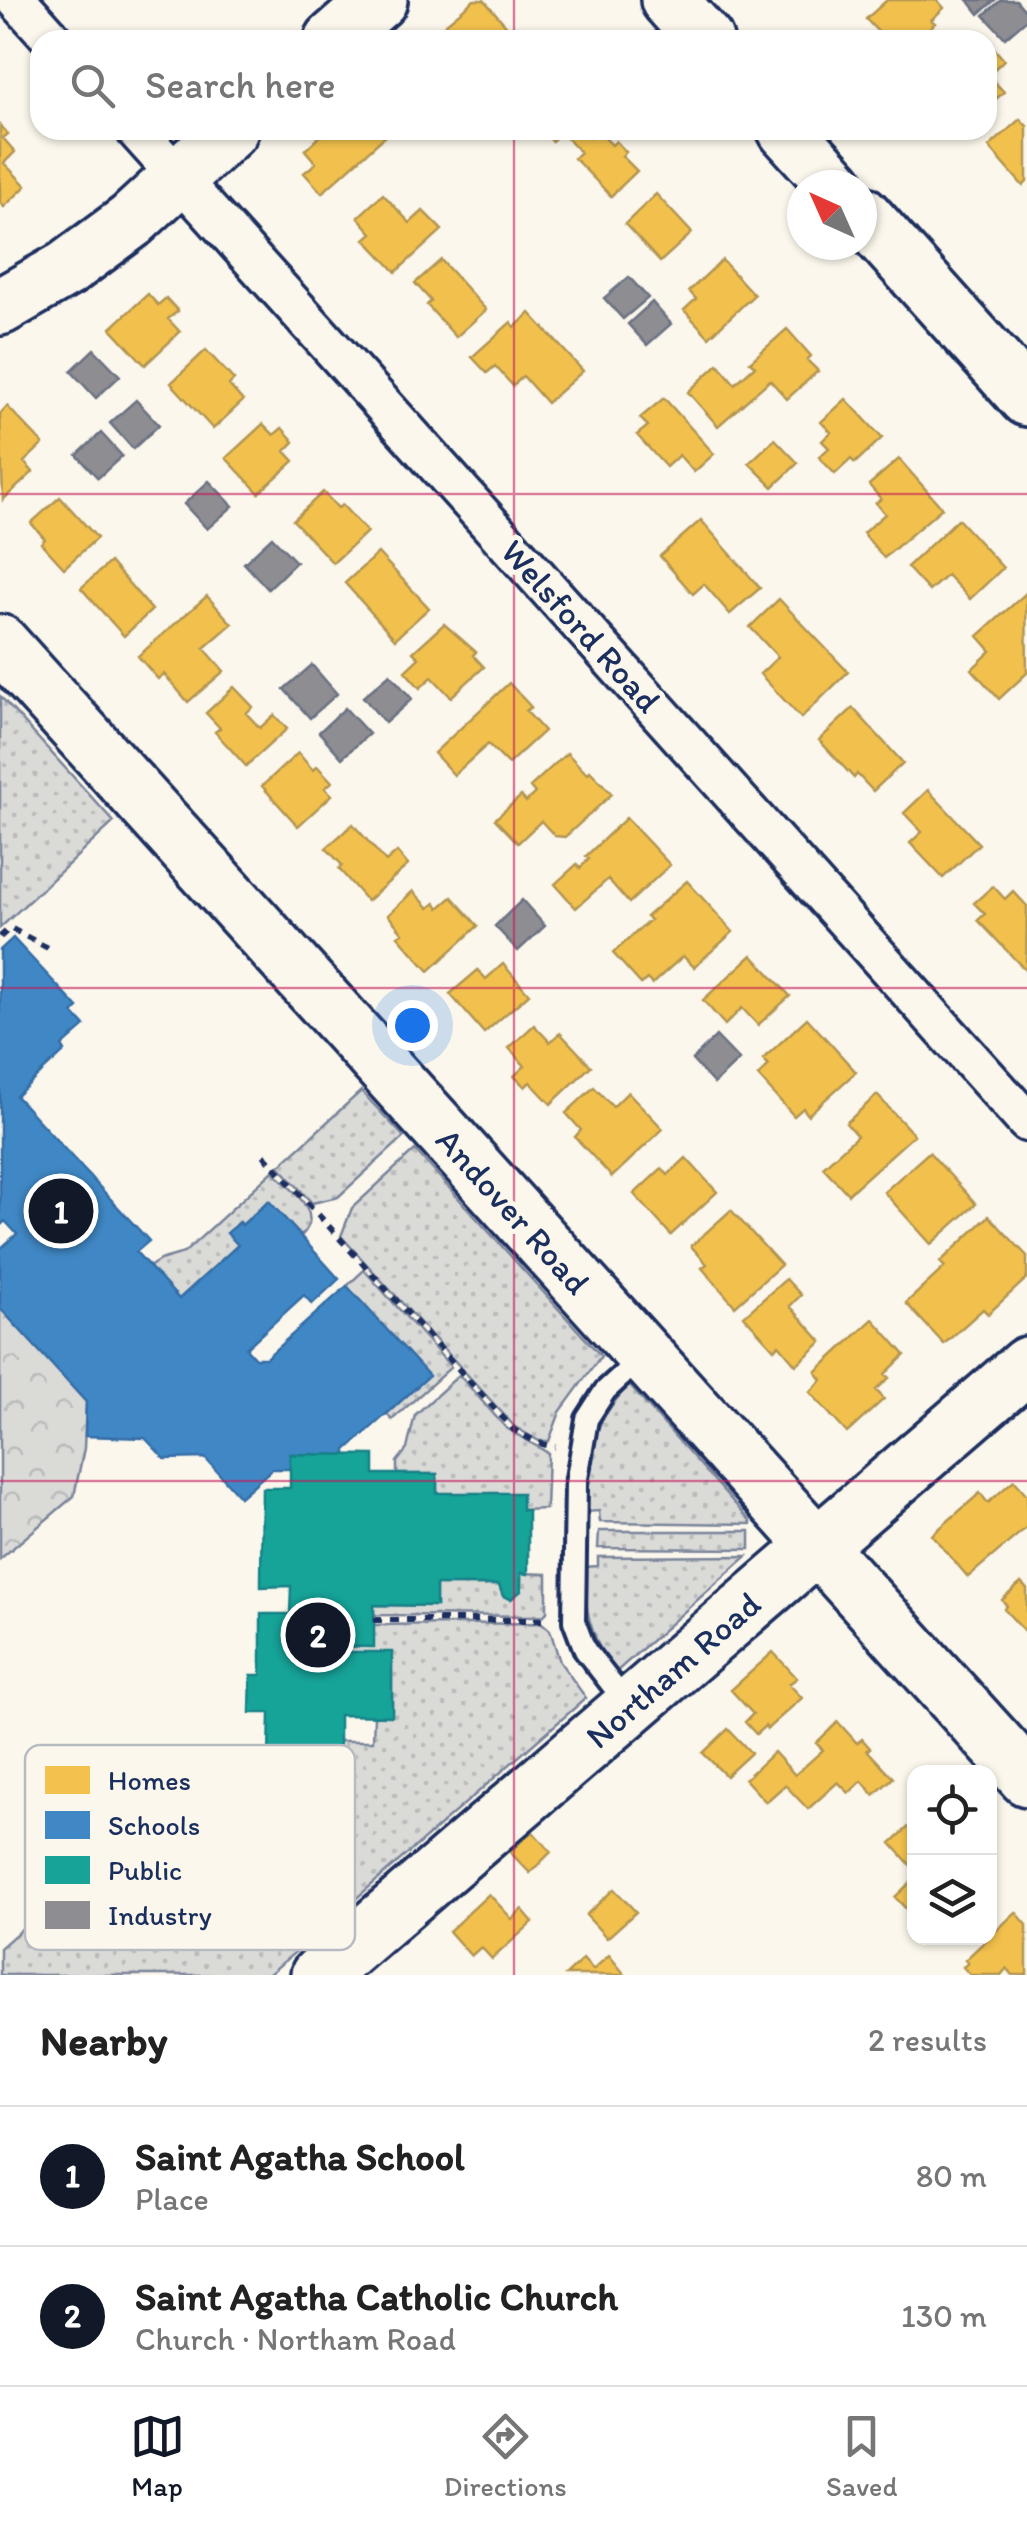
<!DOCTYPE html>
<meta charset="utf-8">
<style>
:root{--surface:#fff;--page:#f2f2f2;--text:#222;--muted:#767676;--line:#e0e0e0;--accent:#111827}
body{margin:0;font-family:Itim,sans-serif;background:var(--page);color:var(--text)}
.controls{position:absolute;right:30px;bottom:30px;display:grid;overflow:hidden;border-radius:20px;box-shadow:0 2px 8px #0004}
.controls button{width:90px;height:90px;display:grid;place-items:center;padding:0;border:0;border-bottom:2px solid var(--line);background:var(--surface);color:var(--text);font:50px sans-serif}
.compass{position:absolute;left:787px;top:170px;width:90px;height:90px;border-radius:50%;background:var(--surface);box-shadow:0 2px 8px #0004;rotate:315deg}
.you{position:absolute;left:412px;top:1025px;width:35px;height:35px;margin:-25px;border:8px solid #fff;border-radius:50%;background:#1a73e8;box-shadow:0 0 0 15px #1a73e833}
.badge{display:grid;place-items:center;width:65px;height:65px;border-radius:50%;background:var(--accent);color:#fff;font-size:32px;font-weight:700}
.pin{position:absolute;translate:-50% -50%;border:5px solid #fff;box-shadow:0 2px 10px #0006}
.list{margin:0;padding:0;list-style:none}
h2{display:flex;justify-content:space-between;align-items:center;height:130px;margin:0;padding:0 40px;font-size:42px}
h2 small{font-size:32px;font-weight:400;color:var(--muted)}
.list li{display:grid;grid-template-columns:65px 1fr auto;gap:30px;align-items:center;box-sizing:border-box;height:140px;padding:0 40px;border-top:2px solid var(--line)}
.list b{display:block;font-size:38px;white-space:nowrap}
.list p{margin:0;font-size:32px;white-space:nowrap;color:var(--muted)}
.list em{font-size:32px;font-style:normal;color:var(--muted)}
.icon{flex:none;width:55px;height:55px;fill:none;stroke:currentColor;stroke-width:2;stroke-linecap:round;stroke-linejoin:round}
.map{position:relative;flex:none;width:1027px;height:1975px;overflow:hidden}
.search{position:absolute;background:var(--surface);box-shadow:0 2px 8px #0004;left:30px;right:30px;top:30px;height:110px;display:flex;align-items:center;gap:25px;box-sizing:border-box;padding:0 35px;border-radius:30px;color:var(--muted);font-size:38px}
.sheet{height:410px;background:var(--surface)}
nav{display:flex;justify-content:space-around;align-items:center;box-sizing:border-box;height:140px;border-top:2px solid var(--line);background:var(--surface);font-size:28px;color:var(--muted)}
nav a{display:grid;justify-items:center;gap:5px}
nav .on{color:var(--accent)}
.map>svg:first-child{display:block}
.grass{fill:url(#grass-dots);stroke:#7a849a;stroke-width:2.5}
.park{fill:url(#park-crowns);stroke:#7a849a;stroke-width:2.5}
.homes{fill:#f2c14e;stroke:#b29553;stroke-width:2.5}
.schools{fill:#3f88c5;stroke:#346da6;stroke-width:2.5}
.public{fill:#17a398;stroke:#188087;stroke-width:2.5}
.industry{fill:#8d8d92;stroke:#6b7182;stroke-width:2.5}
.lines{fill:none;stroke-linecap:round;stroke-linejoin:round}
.lane-casing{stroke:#1b2f5e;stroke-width:28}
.street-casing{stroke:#1b2f5e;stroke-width:45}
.secondary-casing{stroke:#1b2f5e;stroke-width:62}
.primary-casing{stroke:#1b2f5e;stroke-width:62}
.path{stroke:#1b2f5e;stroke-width:6;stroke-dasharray:8 8;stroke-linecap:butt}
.lane{stroke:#fbf7ec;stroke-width:20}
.street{stroke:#fbf7ec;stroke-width:38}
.secondary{stroke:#fbf7ec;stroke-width:55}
.primary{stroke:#fbf7ec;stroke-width:55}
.grid{fill:none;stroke:#c2185b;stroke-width:2.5;stroke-opacity:0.55}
.labels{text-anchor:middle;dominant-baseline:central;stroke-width:10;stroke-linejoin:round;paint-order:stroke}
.street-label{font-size:35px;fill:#1b2f5e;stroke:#fbf7ec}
.key{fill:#fbf7ec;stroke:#b8bbc1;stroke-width:2.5}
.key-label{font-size:28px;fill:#1b2f5e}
</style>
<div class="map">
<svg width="1027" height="1975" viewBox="0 0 1027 1975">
<defs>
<pattern id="grass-dots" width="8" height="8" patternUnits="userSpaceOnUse" patternTransform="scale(2.5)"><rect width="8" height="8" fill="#dadad7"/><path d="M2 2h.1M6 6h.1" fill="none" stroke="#babbbb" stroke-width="1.8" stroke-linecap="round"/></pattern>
<pattern id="park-crowns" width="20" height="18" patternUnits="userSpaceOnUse" patternTransform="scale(2.5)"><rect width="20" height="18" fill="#dadad7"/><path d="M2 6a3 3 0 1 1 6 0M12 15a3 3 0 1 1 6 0" fill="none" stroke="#babbbb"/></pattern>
</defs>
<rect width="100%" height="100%" fill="#fbf7ec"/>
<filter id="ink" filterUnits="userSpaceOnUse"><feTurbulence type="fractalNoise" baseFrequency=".01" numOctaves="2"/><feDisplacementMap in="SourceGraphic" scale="20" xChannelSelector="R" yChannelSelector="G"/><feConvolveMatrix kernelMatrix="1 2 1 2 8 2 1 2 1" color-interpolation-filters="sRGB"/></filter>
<g filter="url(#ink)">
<!-- grass -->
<path class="grass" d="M 0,696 L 114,822 L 0,928 Z
M 361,1091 L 404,1137 L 338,1197 L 312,1203 L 279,1166 Z
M 415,1150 L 601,1356 L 560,1412 L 549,1441 L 539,1441 L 515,1427 L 341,1236 L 352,1208 Z
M 273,1171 C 290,1189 326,1213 301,1236 L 268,1201 L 242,1225 L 239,1222 L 228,1233 L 238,1245 L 179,1299 L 149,1267 L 160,1260 L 184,1253 Z
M 364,1270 L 451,1367 L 392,1420 L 387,1414 L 428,1376 L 347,1286 Z
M 459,1375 L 506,1428 L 548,1453 L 546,1509 L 522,1510 L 521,1494 L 437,1493 L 437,1474 L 397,1474 L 397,1462 L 407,1449 L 415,1415 Z
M 629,1385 L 751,1522 L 751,1524 L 600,1522 L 599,1511 L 586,1512 C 587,1456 589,1427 629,1385 Z
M 599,1531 L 750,1531 L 750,1549 L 598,1548 Z
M 747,1556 L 616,1672 L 612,1668 C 589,1635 584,1607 585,1567 L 598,1566 L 598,1557 Z
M 521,1573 L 547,1574 L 547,1612 L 543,1616 L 374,1615 L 374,1605 L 436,1606 L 436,1585 L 499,1585 L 503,1596 L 511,1599 L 521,1591 Z
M 542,1623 L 550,1630 L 560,1662 L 586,1698 L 336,1916 L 298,1874 L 300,1819 L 307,1819 L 307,1784 L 338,1783 L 339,1741 L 373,1741 L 374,1716 L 392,1715 L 392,1653 L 317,1652 L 317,1646 L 374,1625 Z
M 170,1799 L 179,1802 L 306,1943 L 268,1975 L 0,1975 L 0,1948 L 102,1858 L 129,1889 L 183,1843 L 157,1811 Z"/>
<!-- park -->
<path class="park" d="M 0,1308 L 86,1402 L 84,1448 L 74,1496 L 0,1559 Z"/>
<!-- homes -->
<path class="homes" d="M 474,0 L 484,0 L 516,37 L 513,40 L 451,40 L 456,36 L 445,24 Z
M 887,0 L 937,0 L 944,8 L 931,20 L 935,23 L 917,40 L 886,40 L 866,19 Z
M 992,46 L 1004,60 L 988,75 L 1004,92 L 987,107 L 987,51 Z
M 1020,119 L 1027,126 L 1027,182 L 1023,186 L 989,147 Z
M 0,125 L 8,134 L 3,138 L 15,152 L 4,163 L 26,186 L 4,207 L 0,203 Z
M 326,130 L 392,130 L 322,193 L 304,173 L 316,163 L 305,150 Z
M 542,130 L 582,130 L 589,137 L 597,130 L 612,145 L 616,141 L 626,152 L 622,156 L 637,171 L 611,196 L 574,158 L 580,152 L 561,132 L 552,141 Z
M 383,194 L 410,223 L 423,211 L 442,230 L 396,272 L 365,239 L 372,233 L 358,217 Z
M 656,194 L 692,233 L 660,262 L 625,224 Z
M 441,260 L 486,310 L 456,337 L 427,305 L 431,301 L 415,283 Z
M 722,260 L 754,295 L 709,337 L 684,310 L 696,299 L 689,291 Z
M 148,294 L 158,305 L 166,298 L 178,311 L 168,319 L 180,332 L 145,365 L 111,328 Z
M 530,313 L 583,371 L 547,403 L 523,376 L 513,386 L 495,366 L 487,373 L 472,357 L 511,322 L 515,327 Z
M 787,329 L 811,356 L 807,360 L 818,371 L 787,399 L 770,380 L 718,426 L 688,392 L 718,364 L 735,384 L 755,366 L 750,362 Z
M 206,350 L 234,380 L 229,385 L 243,401 L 213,429 L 171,383 Z
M 664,398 L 714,454 L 694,472 L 679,455 L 666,467 L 637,435 L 648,426 L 640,418 Z
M 846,399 L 882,438 L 855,463 L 851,459 L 835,474 L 819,457 L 829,448 L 822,441 L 831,432 L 821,422 Z
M 7,406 L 43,444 L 24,462 L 33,472 L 3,500 L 0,414 Z
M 263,424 L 274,435 L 282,428 L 291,438 L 294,442 L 285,451 L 294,461 L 259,493 L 226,458 Z
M 775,439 L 798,463 L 773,487 L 749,463 Z
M 899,459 L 942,508 L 884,558 L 863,533 L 885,514 L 876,503 L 881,499 L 869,485 Z
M 323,492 L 338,508 L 342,505 L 367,532 L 333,563 L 293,520 Z
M 60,497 L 97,538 L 64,568 L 41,543 L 45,539 L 31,523 Z
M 958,519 L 1003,568 L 970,599 L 947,575 L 929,591 L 907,567 Z
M 701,520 L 760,588 L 730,614 L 704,584 L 693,594 L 660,556 Z
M 378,553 L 429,608 L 395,639 L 345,583 Z
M 110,562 L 152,610 L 124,636 L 81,588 Z
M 1026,593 L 1027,673 L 999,699 L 972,669 L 991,651 L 978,636 Z
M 207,596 L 232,624 L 204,648 L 224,671 L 188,702 L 164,674 L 158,679 L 138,656 Z
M 779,599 L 848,672 L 801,718 L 760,674 L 778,657 L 750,627 Z
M 444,624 L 476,652 L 473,655 L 484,667 L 451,697 L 432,677 L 420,688 L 405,671 L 419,658 L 413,652 Z
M 509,683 L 531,707 L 526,711 L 544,731 L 508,764 L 488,744 L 454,775 L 434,753 Z
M 234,687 L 253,707 L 246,713 L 260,728 L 274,715 L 287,729 L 246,766 L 215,732 L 220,728 L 206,713 Z
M 853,708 L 903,763 L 873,791 L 857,774 L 854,778 L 819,740 Z
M 298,753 L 313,770 L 317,766 L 332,782 L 325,788 L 332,795 L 298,826 L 262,786 Z
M 567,753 L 587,774 L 590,771 L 612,794 L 565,837 L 555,836 L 541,821 L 518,843 L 495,819 L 521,796 L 526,802 L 535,793 L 530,787 Z
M 928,790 L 979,844 L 943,878 L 910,843 L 922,832 L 904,813 Z
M 626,818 L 670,865 L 629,903 L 608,879 L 576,908 L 555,884 L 577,864 L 580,868 L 589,859 L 586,856 Z
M 353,824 L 386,862 L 397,852 L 408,865 L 367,901 L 339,869 L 342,865 L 326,848 Z
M 687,881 L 733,932 L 694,967 L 683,956 L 652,984 L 647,979 L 641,984 L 613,953 L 650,920 L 646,917 Z
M 993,886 L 1005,899 L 1013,891 L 1027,906 L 1026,971 L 978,920 L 985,914 L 974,903 Z
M 413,891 L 429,908 L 435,903 L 439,908 L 452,897 L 478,926 L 429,971 L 398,936 L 403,933 L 388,915 Z
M 752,955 L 790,996 L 758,1025 L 742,1008 L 725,1025 L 703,1000 Z
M 503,964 L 529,994 L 484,1033 L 450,994 L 478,970 L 486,979 Z
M 807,1018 L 856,1072 L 808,1115 L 803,1108 L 794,1116 L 758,1076 L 769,1065 L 763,1059 Z
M 534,1025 L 550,1042 L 560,1033 L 591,1066 L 551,1104 L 530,1082 L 525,1087 L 514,1076 L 525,1066 L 509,1048 Z
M 594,1087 L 613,1107 L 628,1092 L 663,1129 L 612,1177 L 575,1137 L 581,1130 L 566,1113 Z
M 877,1095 L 914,1135 L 848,1194 L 823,1167 L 857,1136 L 846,1123 Z
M 929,1152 L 976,1204 L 931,1244 L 884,1192 Z
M 686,1158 L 717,1192 L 671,1235 L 634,1194 L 662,1168 L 668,1175 Z
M 731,1210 L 781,1265 L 735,1306 L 702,1268 L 707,1264 L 691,1246 Z
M 989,1216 L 1027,1256 L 1027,1278 L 988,1314 L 983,1309 L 944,1344 L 906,1303 L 945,1267 L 940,1262 Z
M 786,1279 L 801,1295 L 790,1306 L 822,1342 L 796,1365 L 779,1345 L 774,1349 L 744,1316 Z
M 873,1319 L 905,1355 L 885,1374 L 889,1378 L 876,1390 L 884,1399 L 847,1433 L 810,1392 L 822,1380 L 816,1372 Z
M 1014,1480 L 1027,1495 L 1027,1527 L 968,1577 L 932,1535 L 980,1493 L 988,1503 Z
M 1021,1583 L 1027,1589 L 1027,1634 L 1004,1609 L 1007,1606 L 1002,1600 Z
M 773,1652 L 797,1678 L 789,1684 L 802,1698 L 767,1729 L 765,1726 L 756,1734 L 745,1722 L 753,1714 L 731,1690 Z
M 838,1722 L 857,1743 L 862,1739 L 870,1748 L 867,1750 L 893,1778 L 874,1795 L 862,1781 L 849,1793 L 838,1782 L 808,1809 L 785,1785 L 766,1802 L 745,1779 L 774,1752 L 795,1775 L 823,1750 L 816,1743 Z
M 728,1729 L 751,1753 L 726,1776 L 703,1753 Z
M 914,1822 L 914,1869 L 891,1843 Z
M 532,1831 L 551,1852 L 530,1873 L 510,1852 Z
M 914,1879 L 914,1917 L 895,1897 Z
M 614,1889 L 636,1912 L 607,1938 L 586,1915 Z
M 489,1894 L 512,1919 L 522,1909 L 533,1922 L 492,1959 L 481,1947 L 471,1956 L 449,1931 Z
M 1016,1912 L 1027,1925 L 1027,1975 L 1013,1975 L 1007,1968 L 1001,1975 L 970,1975 L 963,1967 L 968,1963 L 965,1960 Z
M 609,1955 L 625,1975 L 566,1975 L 583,1959 L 593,1970 Z"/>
<!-- schools -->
<path class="schools" d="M 13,938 L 78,1008 L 73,1013 L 85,1026 L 62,1046 L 65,1051 L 16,1096 L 149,1241 L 136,1252 L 179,1299 L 238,1245 L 227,1233 L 240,1222 L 242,1225 L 269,1201 L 339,1279 L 312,1304 L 304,1295 L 246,1348 L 255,1358 L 266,1358 L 347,1286 L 429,1376 L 346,1450 L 346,1455 L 290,1454 L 290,1469 L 272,1469 L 240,1497 L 205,1458 L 165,1459 L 145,1438 L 85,1436 L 86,1402 L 0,1308 L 0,1249 L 17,1234 L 5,1221 L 0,1226 L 0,950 Z"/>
<!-- public -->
<path class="public" d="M 290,1454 L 374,1455 L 374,1474 L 437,1474 L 437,1493 L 522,1493 L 522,1510 L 528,1510 L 528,1574 L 521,1573 L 521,1591 L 511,1599 L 503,1596 L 499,1585 L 436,1585 L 436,1606 L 374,1605 L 374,1647 L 317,1646 L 317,1652 L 392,1652 L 392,1716 L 339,1715 L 339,1784 L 307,1784 L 307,1819 L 237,1819 L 238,1760 L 269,1760 L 270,1713 L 250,1713 L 251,1675 L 261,1675 L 261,1614 L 290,1614 L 291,1586 L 261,1587 L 262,1488 L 290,1488 Z"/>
<!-- industry -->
<path class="industry" d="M 968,0 L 995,0 L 979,14 Z
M 1001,0 L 1016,0 L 1027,13 L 1027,19 L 1005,38 L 984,15 Z
M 629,277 L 648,298 L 623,319 L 604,298 Z
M 652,302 L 671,324 L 647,345 L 628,324 Z
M 94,349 L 120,376 L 96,398 L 71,371 Z
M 136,400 L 159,425 L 133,449 L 110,423 Z
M 101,433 L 122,456 L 98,478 L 77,455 Z
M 209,481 L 233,506 L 207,529 L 184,504 Z
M 272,537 L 296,562 L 268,589 L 244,563 Z
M 312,665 L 337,694 L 310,718 L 284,689 Z
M 390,674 L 412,699 L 385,723 L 363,697 Z
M 345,708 L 369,734 L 342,758 L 319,732 Z
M 522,900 L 545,926 L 518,951 L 495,926 Z
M 716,1036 L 739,1060 L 714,1084 L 692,1060 Z"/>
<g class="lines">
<defs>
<path id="lane" d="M 627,1704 L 585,1650 L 574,1621 L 576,1484 L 587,1419 L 605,1391 L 642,1357"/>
<path id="street" d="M 17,0 L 53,40
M 136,130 L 1027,1122"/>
<path id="secondary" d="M 333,40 L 379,0
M 0,307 L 66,269 L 131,221 L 230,130
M 0,643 L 1027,1778
M 319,1975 L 1027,1365"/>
<path id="primary" d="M 669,0 L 705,40
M 786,130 L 836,185
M 862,214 L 1027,398"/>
</defs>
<!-- lane casing -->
<use href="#lane" class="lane-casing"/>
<!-- street casing -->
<use href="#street" class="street-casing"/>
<!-- secondary casing -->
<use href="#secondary" class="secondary-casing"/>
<!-- primary casing -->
<use href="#primary" class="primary-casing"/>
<!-- path -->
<path class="path" d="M 0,937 L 10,928 L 50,949
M 264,1155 L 514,1430 L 538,1443 L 555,1447
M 374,1620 L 549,1620"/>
<!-- lane -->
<use href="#lane" class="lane"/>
<!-- street -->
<use href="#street" class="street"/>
<!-- secondary -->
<use href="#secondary" class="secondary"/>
<!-- primary -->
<use href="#primary" class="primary"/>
</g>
</g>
<!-- grid -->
<path class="grid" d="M 514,0 L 514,40M 514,130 L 514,1975M 0,494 L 1027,494M 0,988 L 1027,988M 0,1481 L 1027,1481"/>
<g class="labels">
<!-- street labels -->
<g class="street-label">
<text transform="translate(581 626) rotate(48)">Welsford Road</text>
<text transform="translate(513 1211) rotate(48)">Andover Road</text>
<text transform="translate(673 1670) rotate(-41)">Northam Road</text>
</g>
</g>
<!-- legend -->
<rect x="25" y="1745" width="330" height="205" rx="15" class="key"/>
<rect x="45" y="1766" width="45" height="28" fill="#f2c14e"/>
<rect x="45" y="1811" width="45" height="28" fill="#3f88c5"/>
<rect x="45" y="1856" width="45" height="28" fill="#17a398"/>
<rect x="45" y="1901" width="45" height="28" fill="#8d8d92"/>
<g class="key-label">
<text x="108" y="1790">Homes</text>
<text x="108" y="1835">Schools</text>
<text x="108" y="1880">Public</text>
<text x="108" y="1925">Industry</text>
</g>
</svg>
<div class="controls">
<button><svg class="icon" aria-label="locate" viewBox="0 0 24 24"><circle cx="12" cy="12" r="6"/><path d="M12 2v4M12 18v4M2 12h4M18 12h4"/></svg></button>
<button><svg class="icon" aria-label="layers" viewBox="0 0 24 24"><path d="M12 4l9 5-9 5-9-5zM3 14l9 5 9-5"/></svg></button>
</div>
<svg class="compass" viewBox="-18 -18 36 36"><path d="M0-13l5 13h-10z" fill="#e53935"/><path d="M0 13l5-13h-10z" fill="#767676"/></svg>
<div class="you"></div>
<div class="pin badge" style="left:61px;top:1211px">1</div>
<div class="pin badge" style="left:318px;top:1635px">2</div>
<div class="search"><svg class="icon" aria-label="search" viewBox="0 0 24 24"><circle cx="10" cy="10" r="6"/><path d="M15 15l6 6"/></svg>Search here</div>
</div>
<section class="sheet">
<h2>Nearby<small>2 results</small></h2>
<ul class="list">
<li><span class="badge">1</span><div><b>Saint Agatha School</b><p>Place</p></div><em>80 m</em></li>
<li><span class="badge">2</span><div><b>Saint Agatha Catholic Church</b><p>Church · Northam Road</p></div><em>130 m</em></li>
</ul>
</section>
<nav>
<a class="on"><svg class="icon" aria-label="map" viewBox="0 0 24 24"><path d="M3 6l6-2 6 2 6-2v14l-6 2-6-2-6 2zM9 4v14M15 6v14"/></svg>Map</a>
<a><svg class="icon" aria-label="directions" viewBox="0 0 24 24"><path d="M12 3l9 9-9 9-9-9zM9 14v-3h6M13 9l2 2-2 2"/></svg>Directions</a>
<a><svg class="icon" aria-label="saved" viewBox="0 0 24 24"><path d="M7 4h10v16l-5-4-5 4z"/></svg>Saved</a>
</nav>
